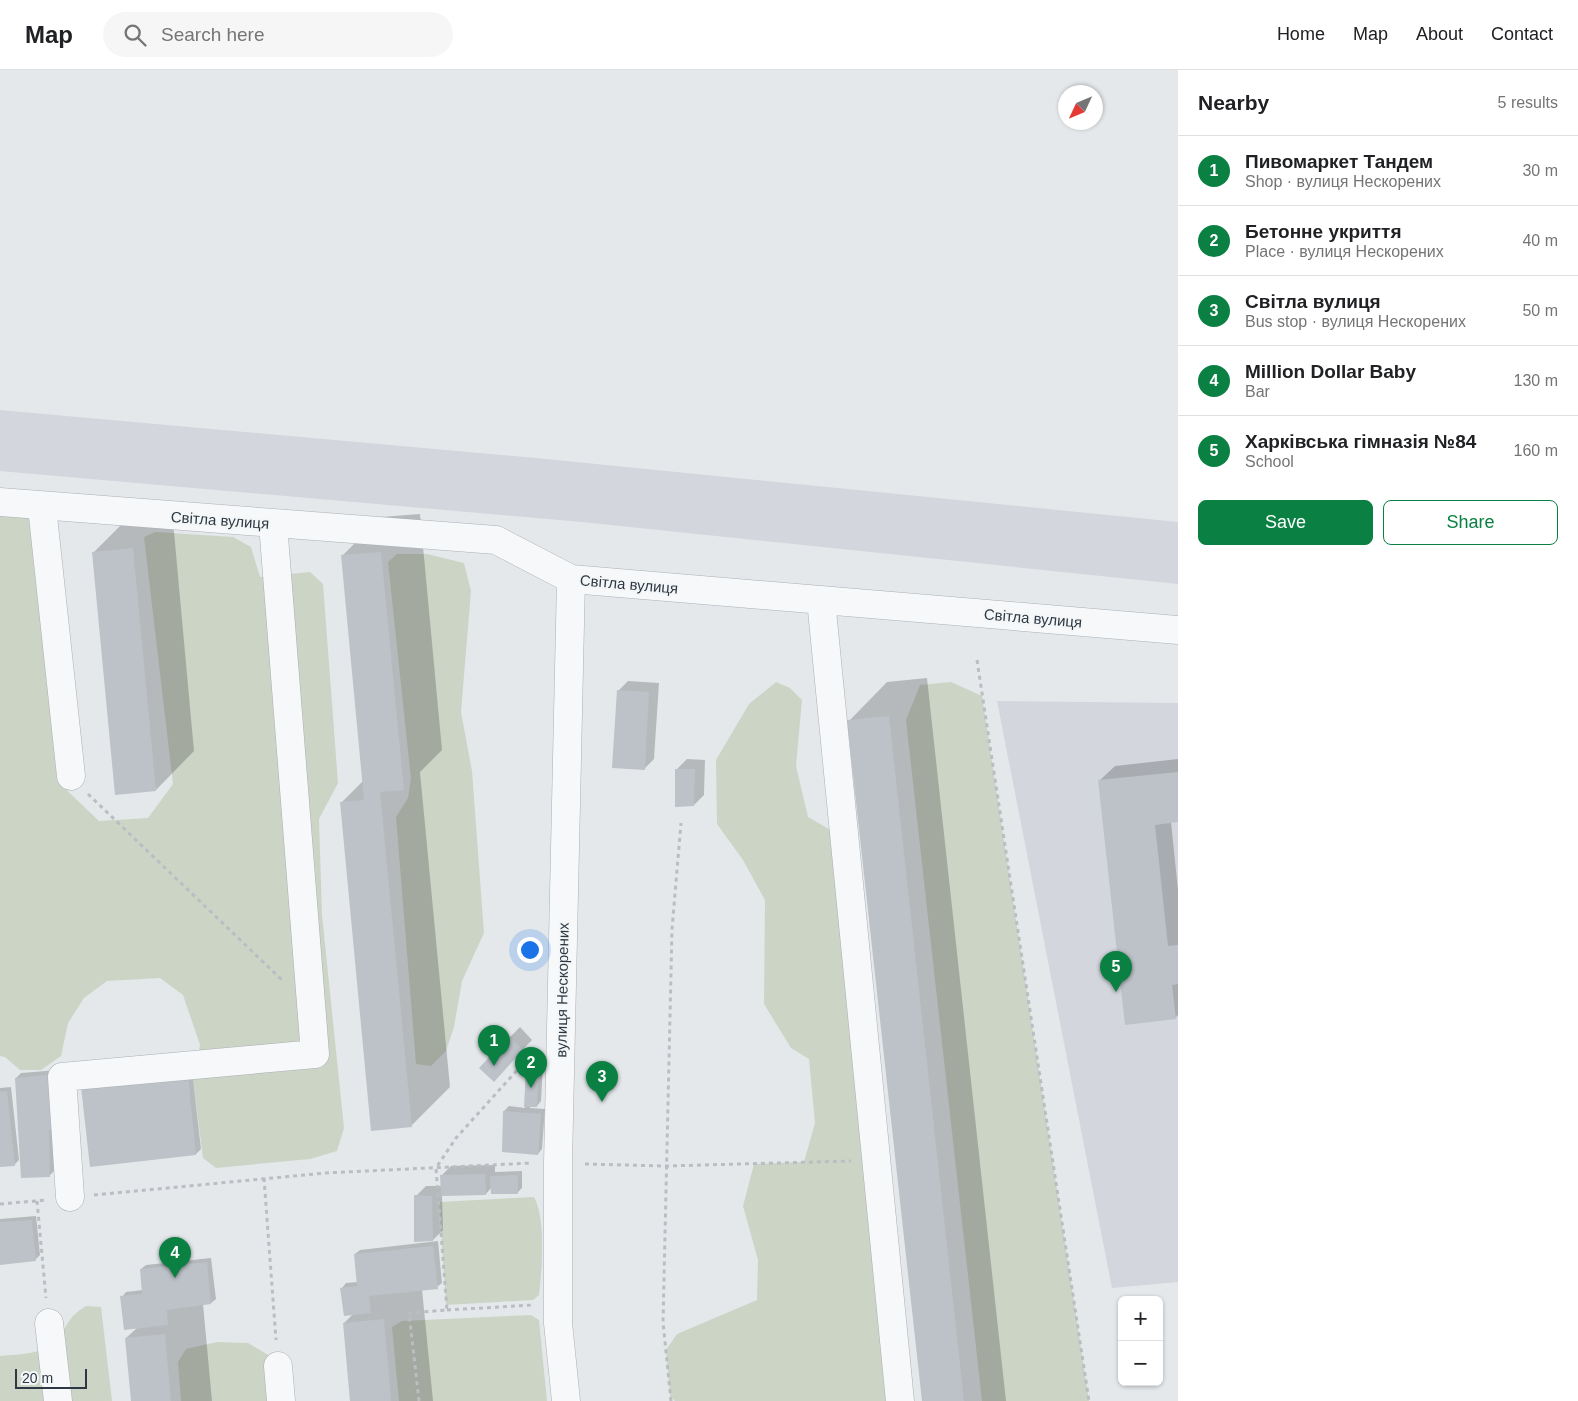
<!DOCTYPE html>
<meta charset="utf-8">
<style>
:root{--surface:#fff;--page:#f6f6f6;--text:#202124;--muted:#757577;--line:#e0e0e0;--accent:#0b8043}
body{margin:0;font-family:Helvetica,sans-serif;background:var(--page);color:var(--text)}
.controls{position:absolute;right:15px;bottom:15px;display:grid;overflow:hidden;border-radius:8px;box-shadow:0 1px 4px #0004}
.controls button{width:45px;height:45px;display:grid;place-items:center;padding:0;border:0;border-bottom:1px solid var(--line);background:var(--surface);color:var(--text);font:25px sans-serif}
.compass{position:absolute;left:1058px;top:15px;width:45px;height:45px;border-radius:50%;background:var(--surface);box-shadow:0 1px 4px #0004;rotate:226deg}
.scale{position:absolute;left:15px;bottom:12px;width:72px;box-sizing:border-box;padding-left:5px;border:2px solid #2d3843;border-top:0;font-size:14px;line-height:18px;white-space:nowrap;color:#2d3843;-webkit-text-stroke:4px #f4f7f8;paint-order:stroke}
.you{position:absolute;left:529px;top:879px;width:18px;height:18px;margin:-12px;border:4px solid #fff;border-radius:50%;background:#1a73e8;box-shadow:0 0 0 8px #1a73e833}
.badge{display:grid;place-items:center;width:32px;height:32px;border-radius:50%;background:var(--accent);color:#fff;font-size:16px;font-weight:700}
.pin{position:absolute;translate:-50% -41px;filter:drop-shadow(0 1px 2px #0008)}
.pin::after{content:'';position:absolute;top:26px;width:18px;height:15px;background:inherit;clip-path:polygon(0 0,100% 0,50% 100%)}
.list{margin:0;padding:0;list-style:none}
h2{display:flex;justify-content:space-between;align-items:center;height:65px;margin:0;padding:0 20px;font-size:21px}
h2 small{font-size:16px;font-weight:400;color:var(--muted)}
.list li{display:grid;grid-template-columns:32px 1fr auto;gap:15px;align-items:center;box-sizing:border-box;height:70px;padding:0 20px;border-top:1px solid var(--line)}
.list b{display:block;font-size:19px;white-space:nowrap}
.list p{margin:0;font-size:16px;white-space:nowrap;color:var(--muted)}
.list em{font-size:16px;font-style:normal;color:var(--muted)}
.actions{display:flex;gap:10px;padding:15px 20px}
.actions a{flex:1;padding:11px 0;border:1px solid var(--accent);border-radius:8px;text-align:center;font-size:18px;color:var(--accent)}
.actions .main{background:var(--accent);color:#fff}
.icon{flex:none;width:28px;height:28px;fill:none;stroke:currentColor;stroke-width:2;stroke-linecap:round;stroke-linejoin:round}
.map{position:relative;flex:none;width:1178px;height:1331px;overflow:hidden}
header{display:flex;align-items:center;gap:30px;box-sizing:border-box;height:70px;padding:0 25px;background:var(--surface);border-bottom:1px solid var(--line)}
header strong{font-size:24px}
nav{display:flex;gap:28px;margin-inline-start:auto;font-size:18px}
.search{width:350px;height:45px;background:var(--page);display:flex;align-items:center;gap:12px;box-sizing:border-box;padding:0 18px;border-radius:28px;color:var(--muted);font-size:19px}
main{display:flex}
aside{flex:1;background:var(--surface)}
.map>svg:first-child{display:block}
.built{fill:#d3d7dd}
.green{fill:#ccd4c6}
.shadow{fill:#0003}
.building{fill:#bcc2c8}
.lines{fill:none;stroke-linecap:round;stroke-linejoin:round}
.minor-casing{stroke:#a9b0b5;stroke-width:29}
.path{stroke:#babec3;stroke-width:3;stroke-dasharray:4 4;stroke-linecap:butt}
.minor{stroke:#f7f8fa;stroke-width:28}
.labels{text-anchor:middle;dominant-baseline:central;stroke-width:4.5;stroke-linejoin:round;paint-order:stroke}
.street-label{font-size:15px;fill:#2d3843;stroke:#f4f7f8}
</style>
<header>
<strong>Map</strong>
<div class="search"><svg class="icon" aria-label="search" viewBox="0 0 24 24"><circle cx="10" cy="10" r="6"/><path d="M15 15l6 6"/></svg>Search here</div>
<nav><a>Home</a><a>Map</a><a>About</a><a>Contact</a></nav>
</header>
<main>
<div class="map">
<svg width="1178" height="1331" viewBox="0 0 1178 1331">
<rect width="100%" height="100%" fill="#e4e8eb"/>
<!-- built -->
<path class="built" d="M 0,340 L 536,388 L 1178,452 L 1178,514 L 582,452 L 0,401 Z
M 997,631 L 1178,633 L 1178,1212 L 1112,1218 Z"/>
<!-- green -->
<path class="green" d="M 0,444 L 25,444 L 34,456 L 57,711 L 99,751 L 148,748 L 173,714 L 144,467 L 155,462 L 233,467 L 251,477 L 260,507 L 310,502 L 323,514 L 338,713 L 319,749 L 322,845 L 344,1058 L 337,1081 L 310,1089 L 216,1098 L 203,1088 L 193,1010 L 200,975 L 183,925 L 160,908 L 107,911 L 84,928 L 68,953 L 61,986 L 41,1000 L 20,1000 L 5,987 L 0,986 Z
M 397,484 L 427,484 L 464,493 L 471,521 L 461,642 L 472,701 L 484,863 L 462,911 L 454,957 L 446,981 L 431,996 L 416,994 L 396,747 L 408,728 L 411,709 L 388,492 Z
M 776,612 L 790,618 L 802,630 L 796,696 L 808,747 L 834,762 L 887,1331 L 675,1331 L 670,1326 L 666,1280 L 677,1264 L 757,1230 L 758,1190 L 743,1136 L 754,1094 L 804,1092 L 815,1053 L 809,989 L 791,978 L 764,934 L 765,830 L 743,790 L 717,754 L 716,690 L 749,634 Z
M 951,612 L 982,626 L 1089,1331 L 982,1331 L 906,650 L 920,615 Z
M 534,1127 C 546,1148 542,1200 539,1225 L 533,1230 L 446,1235 L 439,1132 Z
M 86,1236 L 101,1237 L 112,1331 L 0,1331 L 0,1286 C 21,1284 48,1285 61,1265 C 70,1250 70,1246 86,1236 Z
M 531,1245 L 539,1250 L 547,1331 L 399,1331 L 392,1257 L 402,1251 Z
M 217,1272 L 248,1273 L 268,1285 L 272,1331 L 181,1331 L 178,1292 L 186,1279 Z"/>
<!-- shadow -->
<path class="shadow" d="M 172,440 L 194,681 L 156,720 L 94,482 L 132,444 Z
M 420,444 L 442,680 L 420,702 L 450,1017 L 411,1056 L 341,733 L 363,711 L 342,486 L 381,447 Z
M 927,608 L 1006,1331 L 923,1331 L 849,651 L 887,612 Z
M 628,611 L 659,613 L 654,689 L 644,699 L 618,621 Z
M 687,689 L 705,690 L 704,725 L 694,735 L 677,699 Z
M 1178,689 L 1178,751 L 1171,752 L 1178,820 L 1178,945 L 1175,948 L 1099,711 L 1115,696 Z
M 520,957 L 532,970 L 503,1000 L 510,967 Z
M 532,994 L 543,994 L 541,1031 L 537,1036 L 530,1036 L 530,1038 L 545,1039 L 542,1079 L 538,1084 L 503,1080 L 504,1041 L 509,1036 L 525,1038 L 527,999 Z
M 58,1000 L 53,1058 L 54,1101 L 49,1106 L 16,1008 L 21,1003 Z
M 192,1001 L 201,1079 L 196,1084 L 91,1095 Z
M 11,1017 L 19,1090 L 14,1095 L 0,1096 L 0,1018 Z
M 495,1095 L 495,1102 L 522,1101 L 522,1118 L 517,1123 L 492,1117 L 486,1124 L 442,1125 L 443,1160 L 433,1170 L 416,1126 L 426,1116 L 442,1116 L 441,1106 L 451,1096 Z
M 36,1146 L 40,1185 L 35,1190 L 0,1194 L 0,1149 Z
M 438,1171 L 442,1213 L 437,1217 L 422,1219 L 433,1331 L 351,1331 L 344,1253 L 353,1244 L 342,1218 L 346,1213 L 358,1212 L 355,1184 L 360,1180 Z
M 211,1188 L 216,1229 L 211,1233 L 203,1234 L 212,1331 L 132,1331 L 126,1268 L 137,1258 L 122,1227 L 126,1222 L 143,1220 L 141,1199 L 146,1195 Z"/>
<!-- building -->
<path class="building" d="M 133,478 L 156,721 L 115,725 L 92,482 Z
M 381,482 L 404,720 L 380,722 L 412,1057 L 371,1061 L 340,732 L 364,730 L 341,485 Z
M 617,620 L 649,622 L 645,700 L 612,698 Z
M 889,646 L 964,1331 L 922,1331 L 847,650 Z
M 675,699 L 695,699 L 694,736 L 675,737 Z
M 1178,702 L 1178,752 L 1155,755 L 1168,876 L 1178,875 L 1178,914 L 1172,915 L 1176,949 L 1125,955 L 1098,710 Z
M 509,966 L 523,980 L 494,1012 L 479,998 Z
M 526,998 L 539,999 L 537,1037 L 524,1037 Z
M 54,1004 L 59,1058 L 49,1060 L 50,1107 L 21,1108 L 15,1008 Z
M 188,1005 L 196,1085 L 90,1097 L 81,1017 Z
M 7,1021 L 15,1096 L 0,1097 L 0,1022 Z
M 503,1041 L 541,1044 L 538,1085 L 502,1082 Z
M 485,1104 L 486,1125 L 441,1126 L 440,1105 Z
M 518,1105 L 518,1124 L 491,1124 L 490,1106 Z
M 414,1125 L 432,1126 L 433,1171 L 414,1172 Z
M 32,1150 L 36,1191 L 0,1195 L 0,1152 Z
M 433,1176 L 438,1219 L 369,1226 L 371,1243 L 344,1246 L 340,1218 L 357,1216 L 354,1184 Z
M 207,1192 L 211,1234 L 167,1240 L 168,1255 L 124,1260 L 120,1226 L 142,1224 L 140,1199 Z
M 384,1249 L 391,1331 L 350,1331 L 343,1253 Z
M 165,1264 L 171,1331 L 131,1331 L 125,1268 Z"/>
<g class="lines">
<defs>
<path id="minor" d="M 0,432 L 496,470 L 571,509 L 1178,560
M 42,437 L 71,706
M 821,530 L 900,1331
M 70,1127 L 62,1007 L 315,984 L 273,454
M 49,1253 L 58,1331
M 278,1296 L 281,1331
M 566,1331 L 558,1253 L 558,1093 L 571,509"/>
</defs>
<!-- minor casing -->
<use href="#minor" class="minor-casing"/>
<!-- path -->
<path class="path" d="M 977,590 L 1089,1331
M 88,724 L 282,910
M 585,1094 L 666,1096 L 851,1091
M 264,1108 L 276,1270
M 94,1125 L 325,1103 L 532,1093
M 37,1131 L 46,1228
M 0,1134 L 46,1130
M 447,1240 L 533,1235
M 419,1331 L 409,1243 L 447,1240 L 436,1098 L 456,1068 L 520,997 L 535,987
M 671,1331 L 663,1252 L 672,859 L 681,753"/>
<!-- minor -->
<use href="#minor" class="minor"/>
</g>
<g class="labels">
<!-- street labels -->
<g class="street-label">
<text transform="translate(220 450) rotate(4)">Світла вулиця</text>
<text transform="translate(629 514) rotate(5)">Світла вулиця</text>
<text transform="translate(1033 548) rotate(5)">Світла вулиця</text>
<text transform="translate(562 920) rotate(-89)">вулиця Нескорених</text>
</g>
</g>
</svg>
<div class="controls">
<button>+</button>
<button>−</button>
</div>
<svg class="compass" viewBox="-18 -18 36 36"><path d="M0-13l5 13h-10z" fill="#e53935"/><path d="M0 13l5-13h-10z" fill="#757577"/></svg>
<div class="scale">20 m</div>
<div class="you"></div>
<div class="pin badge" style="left:494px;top:996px">1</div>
<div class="pin badge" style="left:531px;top:1018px">2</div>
<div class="pin badge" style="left:602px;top:1032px">3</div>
<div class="pin badge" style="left:175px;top:1208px">4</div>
<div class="pin badge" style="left:1116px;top:922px">5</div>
</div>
<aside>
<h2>Nearby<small>5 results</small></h2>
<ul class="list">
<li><span class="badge">1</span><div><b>Пивомаркет Тандем</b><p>Shop · вулиця Нескорених</p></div><em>30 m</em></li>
<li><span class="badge">2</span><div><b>Бетонне укриття</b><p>Place · вулиця Нескорених</p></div><em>40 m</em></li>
<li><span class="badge">3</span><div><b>Світла вулиця</b><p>Bus stop · вулиця Нескорених</p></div><em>50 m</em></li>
<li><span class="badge">4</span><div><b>Million Dollar Baby</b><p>Bar</p></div><em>130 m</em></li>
<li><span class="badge">5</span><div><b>Харківська гімназія №84</b><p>School</p></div><em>160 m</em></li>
</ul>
<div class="actions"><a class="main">Save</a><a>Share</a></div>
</aside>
</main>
